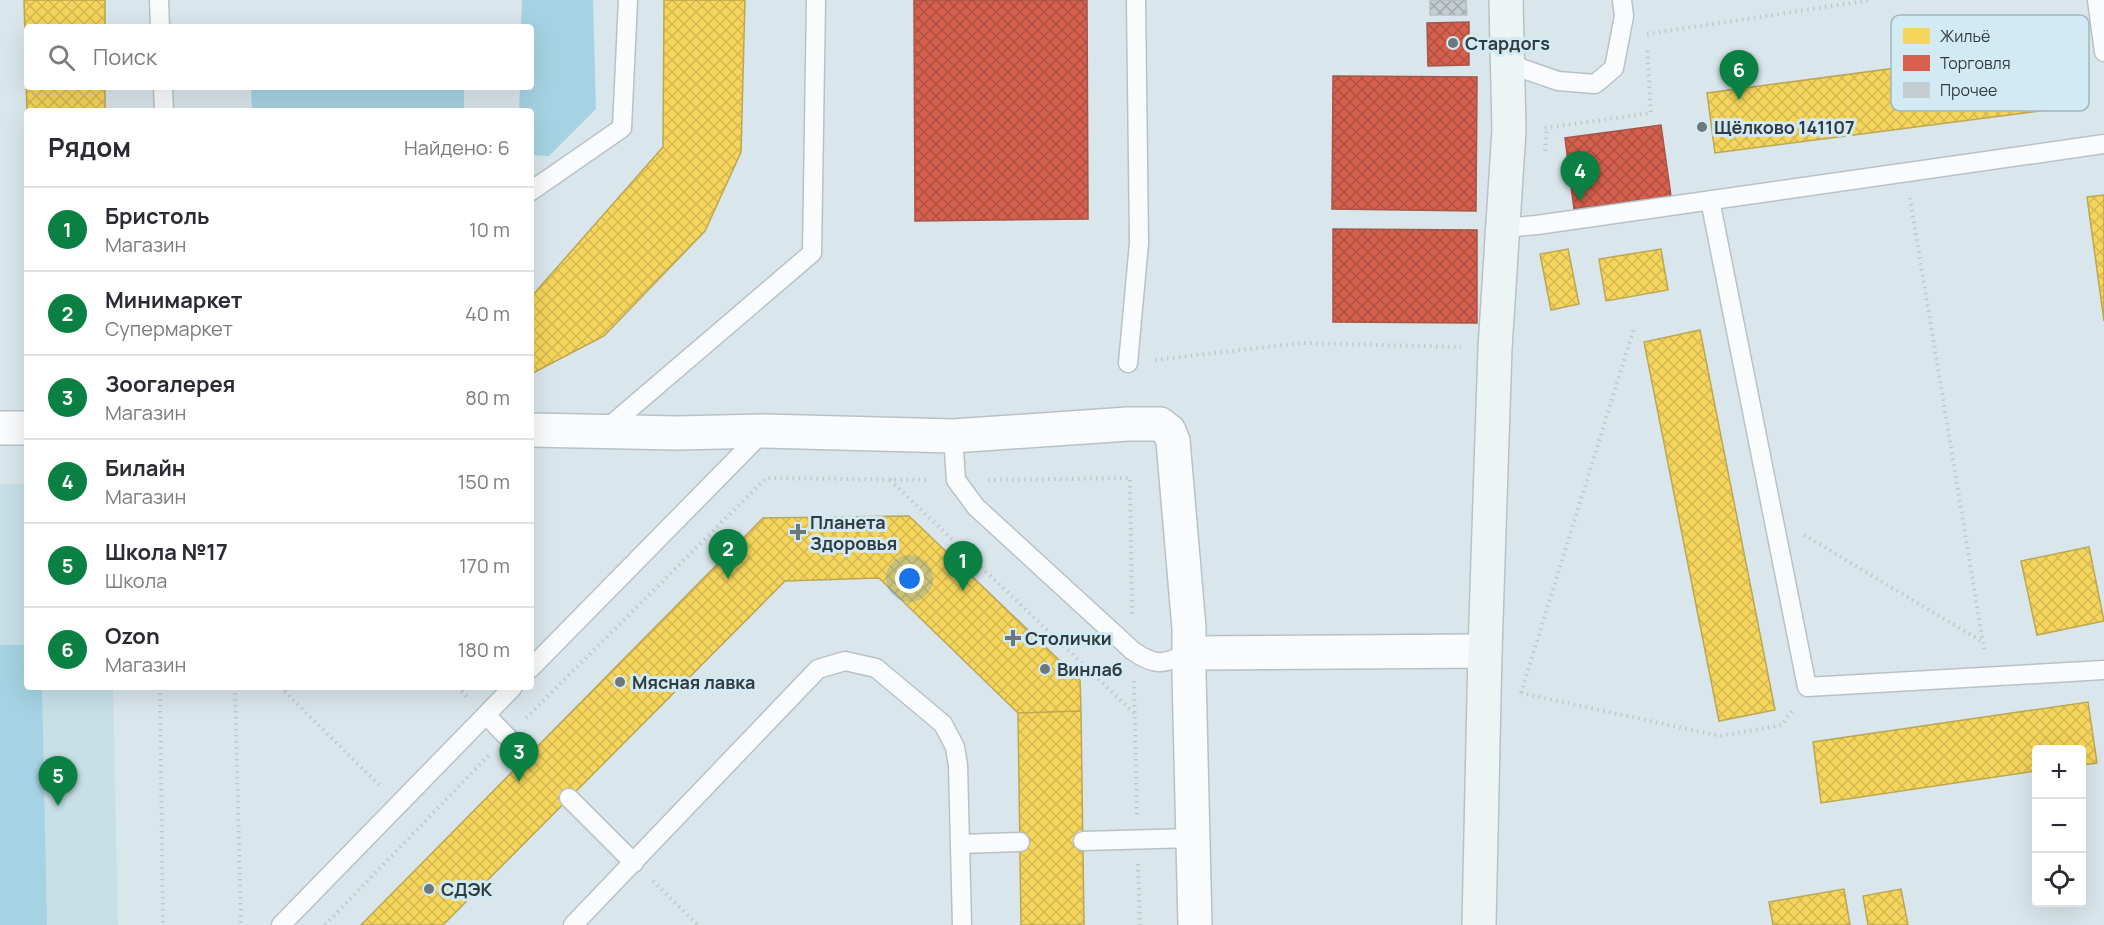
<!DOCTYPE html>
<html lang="ru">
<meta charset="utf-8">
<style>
:root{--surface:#fff;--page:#f7f7f7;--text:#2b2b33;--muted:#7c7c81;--line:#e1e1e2;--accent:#0b8043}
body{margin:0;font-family:Manrope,sans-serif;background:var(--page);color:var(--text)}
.controls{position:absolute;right:18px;bottom:18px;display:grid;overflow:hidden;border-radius:6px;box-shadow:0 6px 24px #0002}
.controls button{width:54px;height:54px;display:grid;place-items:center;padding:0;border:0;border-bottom:2px solid var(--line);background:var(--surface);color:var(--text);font:30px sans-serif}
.you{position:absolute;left:910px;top:579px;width:21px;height:21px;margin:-15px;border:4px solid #fff;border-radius:50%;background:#1a73e8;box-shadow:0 0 0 9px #1a73e833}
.badge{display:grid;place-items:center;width:39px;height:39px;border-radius:50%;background:var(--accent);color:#fff;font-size:20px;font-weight:700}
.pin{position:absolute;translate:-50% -50px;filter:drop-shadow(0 2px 3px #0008)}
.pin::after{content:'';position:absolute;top:32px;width:21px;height:18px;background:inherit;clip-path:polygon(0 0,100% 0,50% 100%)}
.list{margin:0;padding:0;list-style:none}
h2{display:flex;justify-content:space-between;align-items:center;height:78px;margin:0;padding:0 24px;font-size:26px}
h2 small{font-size:20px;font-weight:400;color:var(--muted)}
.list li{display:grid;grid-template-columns:39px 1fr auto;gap:18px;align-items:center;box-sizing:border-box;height:84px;padding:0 24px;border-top:2px solid var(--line)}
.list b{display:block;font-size:22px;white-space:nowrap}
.list p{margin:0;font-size:20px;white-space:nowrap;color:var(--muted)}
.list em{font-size:20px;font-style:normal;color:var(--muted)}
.icon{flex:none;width:33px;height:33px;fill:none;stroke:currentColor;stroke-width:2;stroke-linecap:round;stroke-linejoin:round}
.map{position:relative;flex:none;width:2104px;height:925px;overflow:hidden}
.search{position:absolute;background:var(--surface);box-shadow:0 6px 24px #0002;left:24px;top:24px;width:510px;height:66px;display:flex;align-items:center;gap:15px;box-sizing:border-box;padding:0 21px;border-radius:6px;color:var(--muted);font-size:22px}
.panel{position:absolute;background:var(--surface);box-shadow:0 6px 24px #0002;left:24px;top:108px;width:510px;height:582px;border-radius:6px}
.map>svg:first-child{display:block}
.built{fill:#c7e0e8}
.park{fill:#a5d3e3}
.homes{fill:url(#homes-cross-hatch);stroke:#bba754;stroke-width:1.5}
.shops{fill:url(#shops-cross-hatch);stroke:#a55549;stroke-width:1.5}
.building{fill:url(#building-cross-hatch);stroke:#b6bfc4;stroke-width:1.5}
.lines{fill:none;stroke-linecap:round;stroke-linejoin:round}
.lane-casing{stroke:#b8c2c6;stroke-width:21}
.street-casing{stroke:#b8c2c6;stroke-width:36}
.secondary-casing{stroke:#b8c2c6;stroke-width:36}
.path{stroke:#c2c7c9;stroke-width:4;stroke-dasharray:1.5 4.5;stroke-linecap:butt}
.lane{stroke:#f9fbfc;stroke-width:18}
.street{stroke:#f9fbfc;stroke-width:33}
.secondary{stroke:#edf4f4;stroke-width:33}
.poi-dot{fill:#6c787c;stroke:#d1eaf3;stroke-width:2}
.labels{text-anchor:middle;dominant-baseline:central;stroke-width:6;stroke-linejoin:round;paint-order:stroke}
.poi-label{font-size:18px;font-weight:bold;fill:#323c40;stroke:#d1eaf3;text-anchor:start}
.key{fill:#d1eaf3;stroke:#a1b6bd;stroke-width:1.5}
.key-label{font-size:16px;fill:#323c40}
</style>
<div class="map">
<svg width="2104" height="925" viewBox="0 0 2104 925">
<defs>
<pattern id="homes-cross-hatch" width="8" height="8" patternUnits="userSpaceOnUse" patternTransform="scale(1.5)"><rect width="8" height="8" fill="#f6d55c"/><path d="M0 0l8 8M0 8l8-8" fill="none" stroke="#d3b851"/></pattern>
<pattern id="shops-cross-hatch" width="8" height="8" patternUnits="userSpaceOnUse" patternTransform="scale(1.5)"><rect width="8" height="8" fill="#d6604d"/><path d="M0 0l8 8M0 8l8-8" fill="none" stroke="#ae5041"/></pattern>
<pattern id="building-cross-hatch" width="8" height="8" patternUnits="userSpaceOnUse" patternTransform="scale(1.5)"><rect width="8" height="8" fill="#c4cdd2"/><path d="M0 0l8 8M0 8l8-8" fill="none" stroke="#a0a8ac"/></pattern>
</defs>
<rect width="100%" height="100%" fill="#d9e6eb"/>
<!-- built -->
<path class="built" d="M 0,484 L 27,484 L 27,687 L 113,687 L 118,925 L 0,925 Z"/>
<!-- park -->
<path class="park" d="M 522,0 L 593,0 L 596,109 L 549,156 L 531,155 L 531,111 L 519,111 L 520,87 L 531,87 L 531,27 L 521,27 Z
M 251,87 L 464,87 L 464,111 L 252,111 Z
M 0,645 L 27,645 L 27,687 L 42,687 L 47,925 L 0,925 Z"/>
<!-- homes -->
<path class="homes" d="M 24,0 L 105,0 L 105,27 L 27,27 L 27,87 L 105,87 L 105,111 L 27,111 Z
M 664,0 L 745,0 L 741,152 L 705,231 L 604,336 L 531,374 L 531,297 L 663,147 Z
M 2063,46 L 2071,107 L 1715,153 L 1707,93 Z
M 2104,195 L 2104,321 L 2087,197 Z
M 1568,249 L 1579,304 L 1551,310 L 1540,254 Z
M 1661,249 L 1668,290 L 1606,301 L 1599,259 Z
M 1700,330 L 1775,710 L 1719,721 L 1644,342 Z
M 909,516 L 1080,680 L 1081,711 L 1018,713 L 879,578 L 785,581 L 443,925 L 361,925 L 763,518 Z
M 2089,547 L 2104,621 L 2037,635 L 2021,561 Z
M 2088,702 L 2097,763 L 2082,765 L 2082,750 L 2036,750 L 2036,771 L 1821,803 L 1813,742 Z
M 1081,711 L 1084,925 L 1021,925 L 1018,713 Z
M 1844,889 L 1850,925 L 1773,925 L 1769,902 Z
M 1901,889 L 1908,925 L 1868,925 L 1863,896 Z"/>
<!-- shops -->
<path class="shops" d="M 914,0 L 1087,0 L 1088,219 L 915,221 Z
M 1469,22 L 1469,65 L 1428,66 L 1427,23 Z
M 1333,76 L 1477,77 L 1476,211 L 1332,209 Z
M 1661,125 L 1671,196 L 1574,209 L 1565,138 Z
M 1333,229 L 1477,230 L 1477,323 L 1333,322 Z"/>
<!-- building -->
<path class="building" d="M 1430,0 L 1466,0 L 1467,15 L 1430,15 Z"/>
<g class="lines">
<defs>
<path id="lane" d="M 159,0 L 160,27
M 2097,0 L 2104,52
M 1509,64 L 1558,81 L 1595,84 L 1614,68 L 1624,16 L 1622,0
M 163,87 L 164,111
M 531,191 L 622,128 L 628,0
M 1710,200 L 1807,687 L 2104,670
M 1503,228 L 1537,225 L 2104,144
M 1128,363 L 1139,243 L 1136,0
M 605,430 L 812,253 L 816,0
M 953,436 L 956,480 L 976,507 L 1133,651 C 1156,667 1164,664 1189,653
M 531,668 L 764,431
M 486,715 L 527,757
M 569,798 L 634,863
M 1083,841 L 1193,838
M 961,844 L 1020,842
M 281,925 L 513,687
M 573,925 L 818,669 L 845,661 L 876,668 L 943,724 L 955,747 L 958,765 L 962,925"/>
<path id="street" d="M 0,428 L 27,428
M 531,430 L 677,433 L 764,431 L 953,436 L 1128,424 L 1160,424 L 1169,431 L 1173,441 L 1189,628 L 1189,674 L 1195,925
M 1189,653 L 1485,651"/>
<path id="secondary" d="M 1479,925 L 1485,651 L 1495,348 L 1509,130 L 1506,0"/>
</defs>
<!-- lane casing -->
<use href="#lane" class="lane-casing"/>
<!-- street casing -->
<use href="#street" class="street-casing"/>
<!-- secondary casing -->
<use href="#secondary" class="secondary-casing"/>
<!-- path -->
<path class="path" d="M 1647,34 L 1872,0
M 1545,128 L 1651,113 L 1647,47
M 1545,151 L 1547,128
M 1910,198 L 1984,649
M 1155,360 L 1300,343 L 1461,347
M 890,480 L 1134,713
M 988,480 L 1130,478 L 1132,614
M 1804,535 L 1983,642
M 1134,681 L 1137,815
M 160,687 L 163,925
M 235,687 L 241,925
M 280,687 L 380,786
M 457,687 L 467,697
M 1521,693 L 1634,328
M 1521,693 L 1720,736 L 1782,725 L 1793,709
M 526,718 L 766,478 L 930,480
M 1138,864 L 1140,925
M 653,881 L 698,925
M 325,925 L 489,755"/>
<!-- lane -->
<use href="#lane" class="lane"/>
<!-- street -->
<use href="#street" class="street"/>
<!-- secondary -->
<use href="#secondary" class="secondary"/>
</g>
<!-- markers -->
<g class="poi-dot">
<circle cx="1453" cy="43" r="6"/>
<circle cx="1702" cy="127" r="6"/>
<path d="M795 523h6v6h6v6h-6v6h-6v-6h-6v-6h6z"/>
<path d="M1010 629h6v6h6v6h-6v6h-6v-6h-6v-6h6z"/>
<circle cx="1045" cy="669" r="6"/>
<circle cx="620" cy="682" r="6"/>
<circle cx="429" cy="889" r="6"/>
</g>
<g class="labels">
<!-- poi labels -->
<g class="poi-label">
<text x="1465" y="43">Стардогs</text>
<text x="1714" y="127">Щёлково 141107</text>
<text x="810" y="522">Планета<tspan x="810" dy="21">Здоровья</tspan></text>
<text x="1025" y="638">Столички</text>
<text x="1057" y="669">Винлаб</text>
<text x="632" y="682">Мясная лавка</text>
<text x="441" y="889">СДЭК</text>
</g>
</g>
<!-- legend -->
<rect x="1891" y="15" width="198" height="96" rx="9" class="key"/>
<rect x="1903" y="28" width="27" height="16" fill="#f6d55c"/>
<rect x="1903" y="55" width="27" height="16" fill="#d6604d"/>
<rect x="1903" y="82" width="27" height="16" fill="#c4cdd2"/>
<g class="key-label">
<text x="1940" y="42">Жильё</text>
<text x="1940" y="69">Торговля</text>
<text x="1940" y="96">Прочее</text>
</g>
</svg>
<div class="controls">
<button>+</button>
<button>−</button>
<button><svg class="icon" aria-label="locate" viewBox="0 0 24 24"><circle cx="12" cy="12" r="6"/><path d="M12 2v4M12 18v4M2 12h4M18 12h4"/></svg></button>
</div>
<div class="you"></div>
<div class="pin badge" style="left:963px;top:591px">1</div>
<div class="pin badge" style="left:728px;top:579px">2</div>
<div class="pin badge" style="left:519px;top:782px">3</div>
<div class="pin badge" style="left:1580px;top:201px">4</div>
<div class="pin badge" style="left:58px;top:806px">5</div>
<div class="pin badge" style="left:1739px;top:100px">6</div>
<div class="search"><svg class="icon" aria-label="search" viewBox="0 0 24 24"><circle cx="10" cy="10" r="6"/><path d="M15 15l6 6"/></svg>Поиск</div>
<section class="panel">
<h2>Рядом<small>Найдено: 6</small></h2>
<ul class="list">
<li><span class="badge">1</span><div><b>Бристоль</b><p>Магазин</p></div><em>10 m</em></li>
<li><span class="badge">2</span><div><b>Минимаркет</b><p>Супермаркет</p></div><em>40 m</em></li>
<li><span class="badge">3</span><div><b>Зоогалерея</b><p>Магазин</p></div><em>80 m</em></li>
<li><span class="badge">4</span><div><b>Билайн</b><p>Магазин</p></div><em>150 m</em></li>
<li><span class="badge">5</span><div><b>Школа №17</b><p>Школа</p></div><em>170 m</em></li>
<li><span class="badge">6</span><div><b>Ozon</b><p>Магазин</p></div><em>180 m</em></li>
</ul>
</section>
</div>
